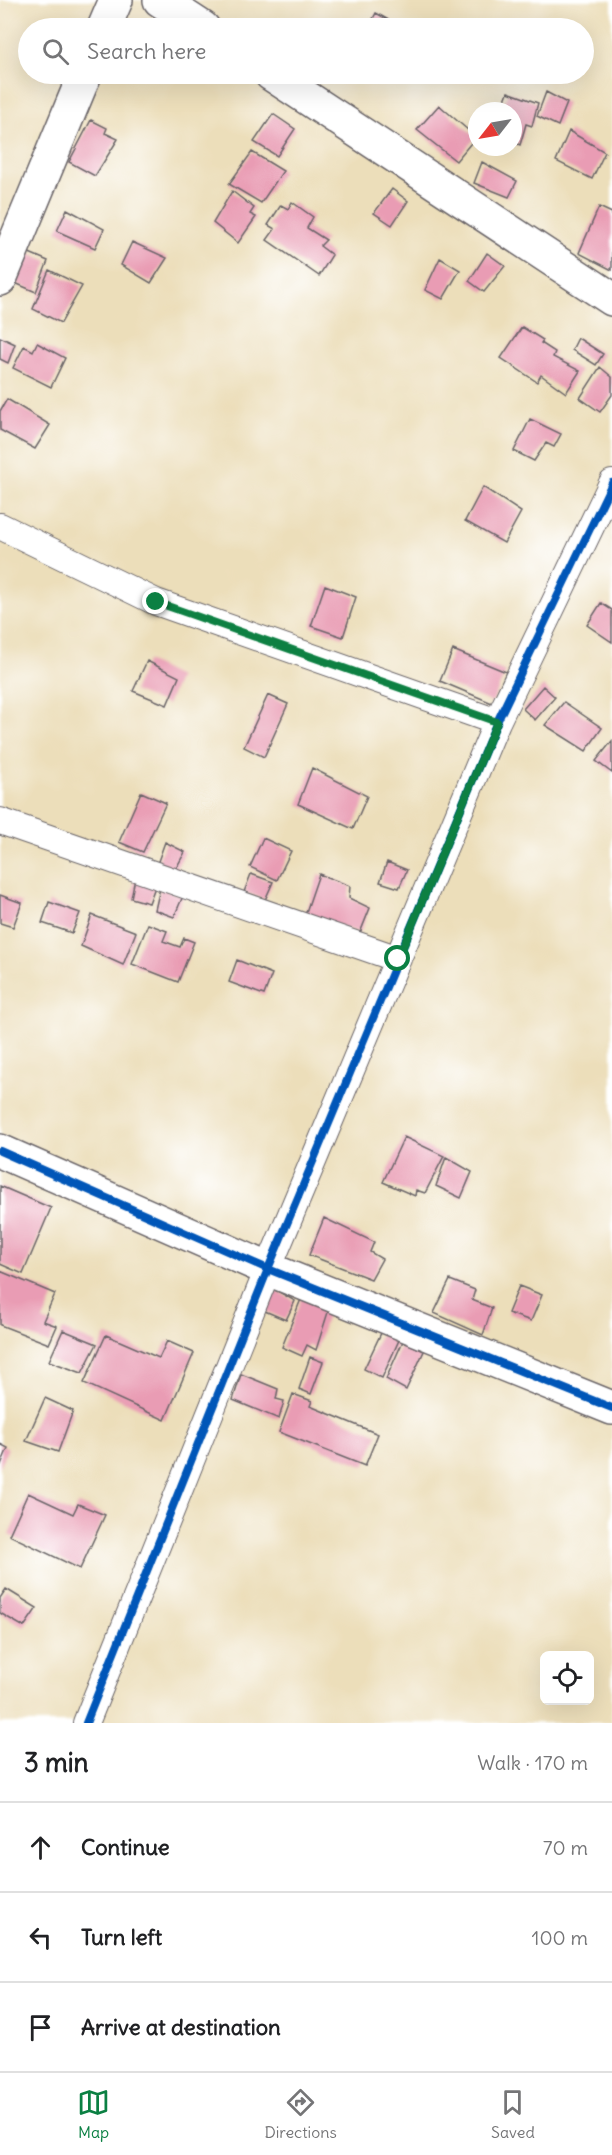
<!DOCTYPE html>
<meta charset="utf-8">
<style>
:root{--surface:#fff;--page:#f2f2f2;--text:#202124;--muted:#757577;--line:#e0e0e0;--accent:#0b8043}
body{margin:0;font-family:Delius,sans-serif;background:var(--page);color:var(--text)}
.controls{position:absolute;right:18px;bottom:18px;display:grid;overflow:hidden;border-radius:9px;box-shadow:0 6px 24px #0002}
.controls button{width:54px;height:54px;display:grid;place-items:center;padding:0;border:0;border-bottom:2px solid var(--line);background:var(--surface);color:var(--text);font:30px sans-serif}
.compass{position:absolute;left:468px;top:102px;width:54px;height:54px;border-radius:50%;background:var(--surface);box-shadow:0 6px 24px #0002;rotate:239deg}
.stop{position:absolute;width:18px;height:18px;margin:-14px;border:4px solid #0b8043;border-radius:50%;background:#fff}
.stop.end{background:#0b8043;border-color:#fff;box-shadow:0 2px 6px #0008}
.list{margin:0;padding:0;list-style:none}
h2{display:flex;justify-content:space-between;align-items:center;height:78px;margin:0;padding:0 24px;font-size:26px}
h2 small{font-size:20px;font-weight:400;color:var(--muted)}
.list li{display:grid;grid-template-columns:39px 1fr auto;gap:18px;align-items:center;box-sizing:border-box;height:90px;padding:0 24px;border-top:2px solid var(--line)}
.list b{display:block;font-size:22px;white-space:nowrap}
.list em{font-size:20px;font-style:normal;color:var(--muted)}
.icon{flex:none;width:33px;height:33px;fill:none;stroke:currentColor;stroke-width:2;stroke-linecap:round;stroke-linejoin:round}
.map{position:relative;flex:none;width:612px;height:1723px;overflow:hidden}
.search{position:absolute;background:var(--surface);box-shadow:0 6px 24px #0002;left:18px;right:18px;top:18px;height:66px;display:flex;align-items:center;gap:15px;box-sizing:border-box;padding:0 21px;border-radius:33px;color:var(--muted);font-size:22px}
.sheet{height:348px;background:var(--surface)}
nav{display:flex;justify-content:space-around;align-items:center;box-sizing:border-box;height:84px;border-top:2px solid var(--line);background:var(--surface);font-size:16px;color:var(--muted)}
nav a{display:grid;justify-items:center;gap:3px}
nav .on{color:var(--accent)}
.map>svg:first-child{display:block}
.building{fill:#e99cb4}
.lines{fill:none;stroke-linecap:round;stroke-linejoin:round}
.minor-casing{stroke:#696467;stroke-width:28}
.tertiary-casing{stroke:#696467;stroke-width:36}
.minor{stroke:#fff;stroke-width:26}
.tertiary{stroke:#fff;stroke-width:33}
.cycleway-casing{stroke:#fff;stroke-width:11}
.cycleway{stroke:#0057b8;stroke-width:8}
.route{stroke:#0b8043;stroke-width:8}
</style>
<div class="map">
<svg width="612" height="1723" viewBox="0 0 612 1723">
<rect width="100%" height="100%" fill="#fff"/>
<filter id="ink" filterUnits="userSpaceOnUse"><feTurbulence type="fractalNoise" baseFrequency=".0167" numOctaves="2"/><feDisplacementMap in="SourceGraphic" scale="12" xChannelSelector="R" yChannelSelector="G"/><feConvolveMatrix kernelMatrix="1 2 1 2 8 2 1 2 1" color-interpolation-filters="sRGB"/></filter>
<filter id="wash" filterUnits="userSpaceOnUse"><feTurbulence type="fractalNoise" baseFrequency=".008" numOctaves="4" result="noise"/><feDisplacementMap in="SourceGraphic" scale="24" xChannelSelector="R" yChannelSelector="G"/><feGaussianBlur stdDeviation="1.35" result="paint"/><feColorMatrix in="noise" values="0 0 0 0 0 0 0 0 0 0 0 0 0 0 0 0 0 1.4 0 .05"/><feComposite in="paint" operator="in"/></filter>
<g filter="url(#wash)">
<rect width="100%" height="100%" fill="#ecdeba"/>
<g id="blocks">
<!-- building -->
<path class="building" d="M 376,13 L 403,28 L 368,28 Z
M 508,92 L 538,103 L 532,126 L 526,124 L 520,145 L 513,142 L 513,111 L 501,111 Z
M 546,92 L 567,103 L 558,126 L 537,116 Z
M 439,105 L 476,137 L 456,161 L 417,130 Z
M 273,114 L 295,129 L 277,156 L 254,142 Z
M 91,120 L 107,128 L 105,133 L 118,139 L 95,176 L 69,162 Z
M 569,131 L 605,152 L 592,179 L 556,161 Z
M 252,152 L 283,171 L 261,203 L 229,184 Z
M 482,162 L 517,181 L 509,197 L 474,183 Z
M 392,189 L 408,201 L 392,225 L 374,213 Z
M 232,191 L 254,208 L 250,214 L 256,217 L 238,243 L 213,223 Z
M 292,202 L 313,217 L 307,228 L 326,240 L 320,246 L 332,255 L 319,276 L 267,240 L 275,229 L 268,225 L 281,205 L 288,209 Z
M 599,207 L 612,213 L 612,270 L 579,253 Z
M 67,209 L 104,229 L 95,248 L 57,231 Z
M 132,242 L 167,258 L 151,283 L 121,265 Z
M 27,252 L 48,261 L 36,292 L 15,283 Z
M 487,253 L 505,266 L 484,292 L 469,281 Z
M 440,258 L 460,270 L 443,299 L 425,290 Z
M 49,270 L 82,286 L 61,323 L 33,309 Z
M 522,327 L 543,340 L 541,343 L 555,352 L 553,357 L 580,371 L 566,393 L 541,375 L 537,382 L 501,358 Z
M 0,337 L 15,344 L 8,363 L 0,359 Z
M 578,338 L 603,354 L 596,365 L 572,350 Z
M 37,343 L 65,358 L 51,387 L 13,368 L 24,346 L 33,351 Z
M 600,367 L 612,377 L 612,395 L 600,412 L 580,398 Z
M 7,399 L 50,425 L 35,449 L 0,430 L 0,411 Z
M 530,419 L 561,434 L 554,447 L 546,443 L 534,461 L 514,451 Z
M 483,487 L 521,512 L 504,543 L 465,521 Z
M 325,585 L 356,597 L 343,637 L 311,626 Z
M 601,603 L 612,610 L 612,642 L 587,625 Z
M 453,650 L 506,672 L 492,703 L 440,681 Z
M 147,661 L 179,677 L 167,705 L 133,691 Z
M 543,686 L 555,697 L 535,720 L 523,709 Z
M 268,695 L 288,704 L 264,757 L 244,747 Z
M 564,702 L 602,728 L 586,751 L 545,725 Z
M 612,741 L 612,773 L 596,761 Z
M 312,768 L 367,796 L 353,829 L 298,804 Z
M 141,792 L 166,803 L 143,852 L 119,842 Z
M 263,838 L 291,851 L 277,880 L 250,867 Z
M 165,842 L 185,852 L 175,870 L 157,864 Z
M 387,862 L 407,870 L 399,888 L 380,882 Z
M 251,874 L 273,882 L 265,900 L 244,892 Z
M 319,874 L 350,886 L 349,898 L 370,908 L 360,933 L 305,915 Z
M 135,878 L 156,884 L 149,903 L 131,898 Z
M 160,888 L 183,896 L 174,917 L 155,910 Z
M 0,895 L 22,903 L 13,927 L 0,923 Z
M 49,902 L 80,913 L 72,933 L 42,923 Z
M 92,915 L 136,932 L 123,965 L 81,946 Z
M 148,924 L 167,931 L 163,941 L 180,947 L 184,938 L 194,942 L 178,982 L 132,964 Z
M 237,960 L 272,974 L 264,995 L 229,982 Z
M 404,1137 L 444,1156 L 425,1193 L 416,1190 L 415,1196 L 383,1182 Z
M 446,1157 L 472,1172 L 461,1198 L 436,1186 Z
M 0,1186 L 51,1208 L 23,1274 L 0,1264 Z
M 324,1218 L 374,1242 L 370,1252 L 382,1259 L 371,1279 L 309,1255 Z
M 0,1271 L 55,1294 L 43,1321 L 57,1326 L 49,1344 L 0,1325 Z
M 450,1280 L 475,1290 L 472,1300 L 492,1308 L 483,1335 L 434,1313 Z
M 519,1286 L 542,1295 L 531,1321 L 508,1313 Z
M 274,1289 L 295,1301 L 286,1320 L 265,1311 Z
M 303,1294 L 330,1306 L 316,1350 L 307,1345 L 302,1356 L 282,1347 Z
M 63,1330 L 97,1344 L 82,1373 L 49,1361 Z
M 382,1331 L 399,1340 L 382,1378 L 364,1369 Z
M 106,1335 L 159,1358 L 167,1341 L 194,1353 L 165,1420 L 84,1383 Z
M 403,1341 L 424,1351 L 406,1390 L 386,1379 Z
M 310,1357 L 323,1362 L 311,1394 L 299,1389 Z
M 241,1374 L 278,1389 L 276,1399 L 284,1401 L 279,1419 L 233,1400 Z
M 293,1394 L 312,1401 L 310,1406 L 378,1434 L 365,1466 L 279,1432 Z
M 45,1398 L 73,1411 L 58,1452 L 26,1441 Z
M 0,1444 L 8,1448 L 0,1467 Z
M 28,1493 L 73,1514 L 78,1504 L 105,1515 L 80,1569 L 9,1535 Z
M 6,1589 L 37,1608 L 24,1627 L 0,1613 L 0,1598 Z"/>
</g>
</g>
<g filter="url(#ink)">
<use href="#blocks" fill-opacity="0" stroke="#696467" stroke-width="1.5"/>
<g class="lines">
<defs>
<path id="minor" d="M 0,526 L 156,602 L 497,722
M 0,821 L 398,959
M 86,1723 L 268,1269 L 497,722 L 612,483"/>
<path id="tertiary" d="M 160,0 L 203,28
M 104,28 L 116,0
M 271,74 L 612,299
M 0,279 L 85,74
M 0,1151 L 268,1269 L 612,1408"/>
</defs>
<!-- minor casing -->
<use href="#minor" class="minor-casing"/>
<!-- tertiary casing -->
<use href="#tertiary" class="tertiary-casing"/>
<!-- minor -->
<use href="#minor" class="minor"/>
<!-- tertiary -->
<use href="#tertiary" class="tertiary"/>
<defs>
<path id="cycleway" d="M 0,1151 L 268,1269 L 612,1408
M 86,1723 L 268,1269 L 497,722 L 612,483"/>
</defs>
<!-- cycleway casing -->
<use href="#cycleway" class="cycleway-casing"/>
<!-- cycleway -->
<use href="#cycleway" class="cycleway"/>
</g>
</g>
<g class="lines" filter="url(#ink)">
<!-- route -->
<path class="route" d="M 156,602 L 497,722 L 398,959"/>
</g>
</svg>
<div class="controls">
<button><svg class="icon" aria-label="locate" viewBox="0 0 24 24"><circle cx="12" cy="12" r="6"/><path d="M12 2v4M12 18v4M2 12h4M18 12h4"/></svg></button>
</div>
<svg class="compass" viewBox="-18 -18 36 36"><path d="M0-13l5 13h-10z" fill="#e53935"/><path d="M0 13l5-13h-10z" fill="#757577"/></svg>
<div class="stop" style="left:398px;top:959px"></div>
<div class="stop end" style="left:156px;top:602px"></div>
<div class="search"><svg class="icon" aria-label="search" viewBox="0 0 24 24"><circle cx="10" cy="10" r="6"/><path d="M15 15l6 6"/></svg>Search here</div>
</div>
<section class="sheet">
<h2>3 min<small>Walk · 170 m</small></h2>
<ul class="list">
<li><svg class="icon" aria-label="ahead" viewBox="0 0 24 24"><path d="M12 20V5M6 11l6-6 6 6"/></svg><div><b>Continue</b></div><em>70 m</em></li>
<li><svg class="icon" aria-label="left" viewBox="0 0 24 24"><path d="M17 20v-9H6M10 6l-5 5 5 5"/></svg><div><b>Turn left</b></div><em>100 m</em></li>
<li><svg class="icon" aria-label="arrive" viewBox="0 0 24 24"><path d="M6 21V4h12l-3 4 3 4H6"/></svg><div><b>Arrive at destination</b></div></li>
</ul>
</section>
<nav>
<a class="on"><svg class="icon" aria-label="map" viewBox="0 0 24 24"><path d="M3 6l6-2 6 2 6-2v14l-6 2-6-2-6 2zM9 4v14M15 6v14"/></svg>Map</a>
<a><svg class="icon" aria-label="directions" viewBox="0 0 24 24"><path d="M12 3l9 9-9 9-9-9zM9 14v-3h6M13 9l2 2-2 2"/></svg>Directions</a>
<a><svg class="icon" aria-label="saved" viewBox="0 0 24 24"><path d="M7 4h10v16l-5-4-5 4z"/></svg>Saved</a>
</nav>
